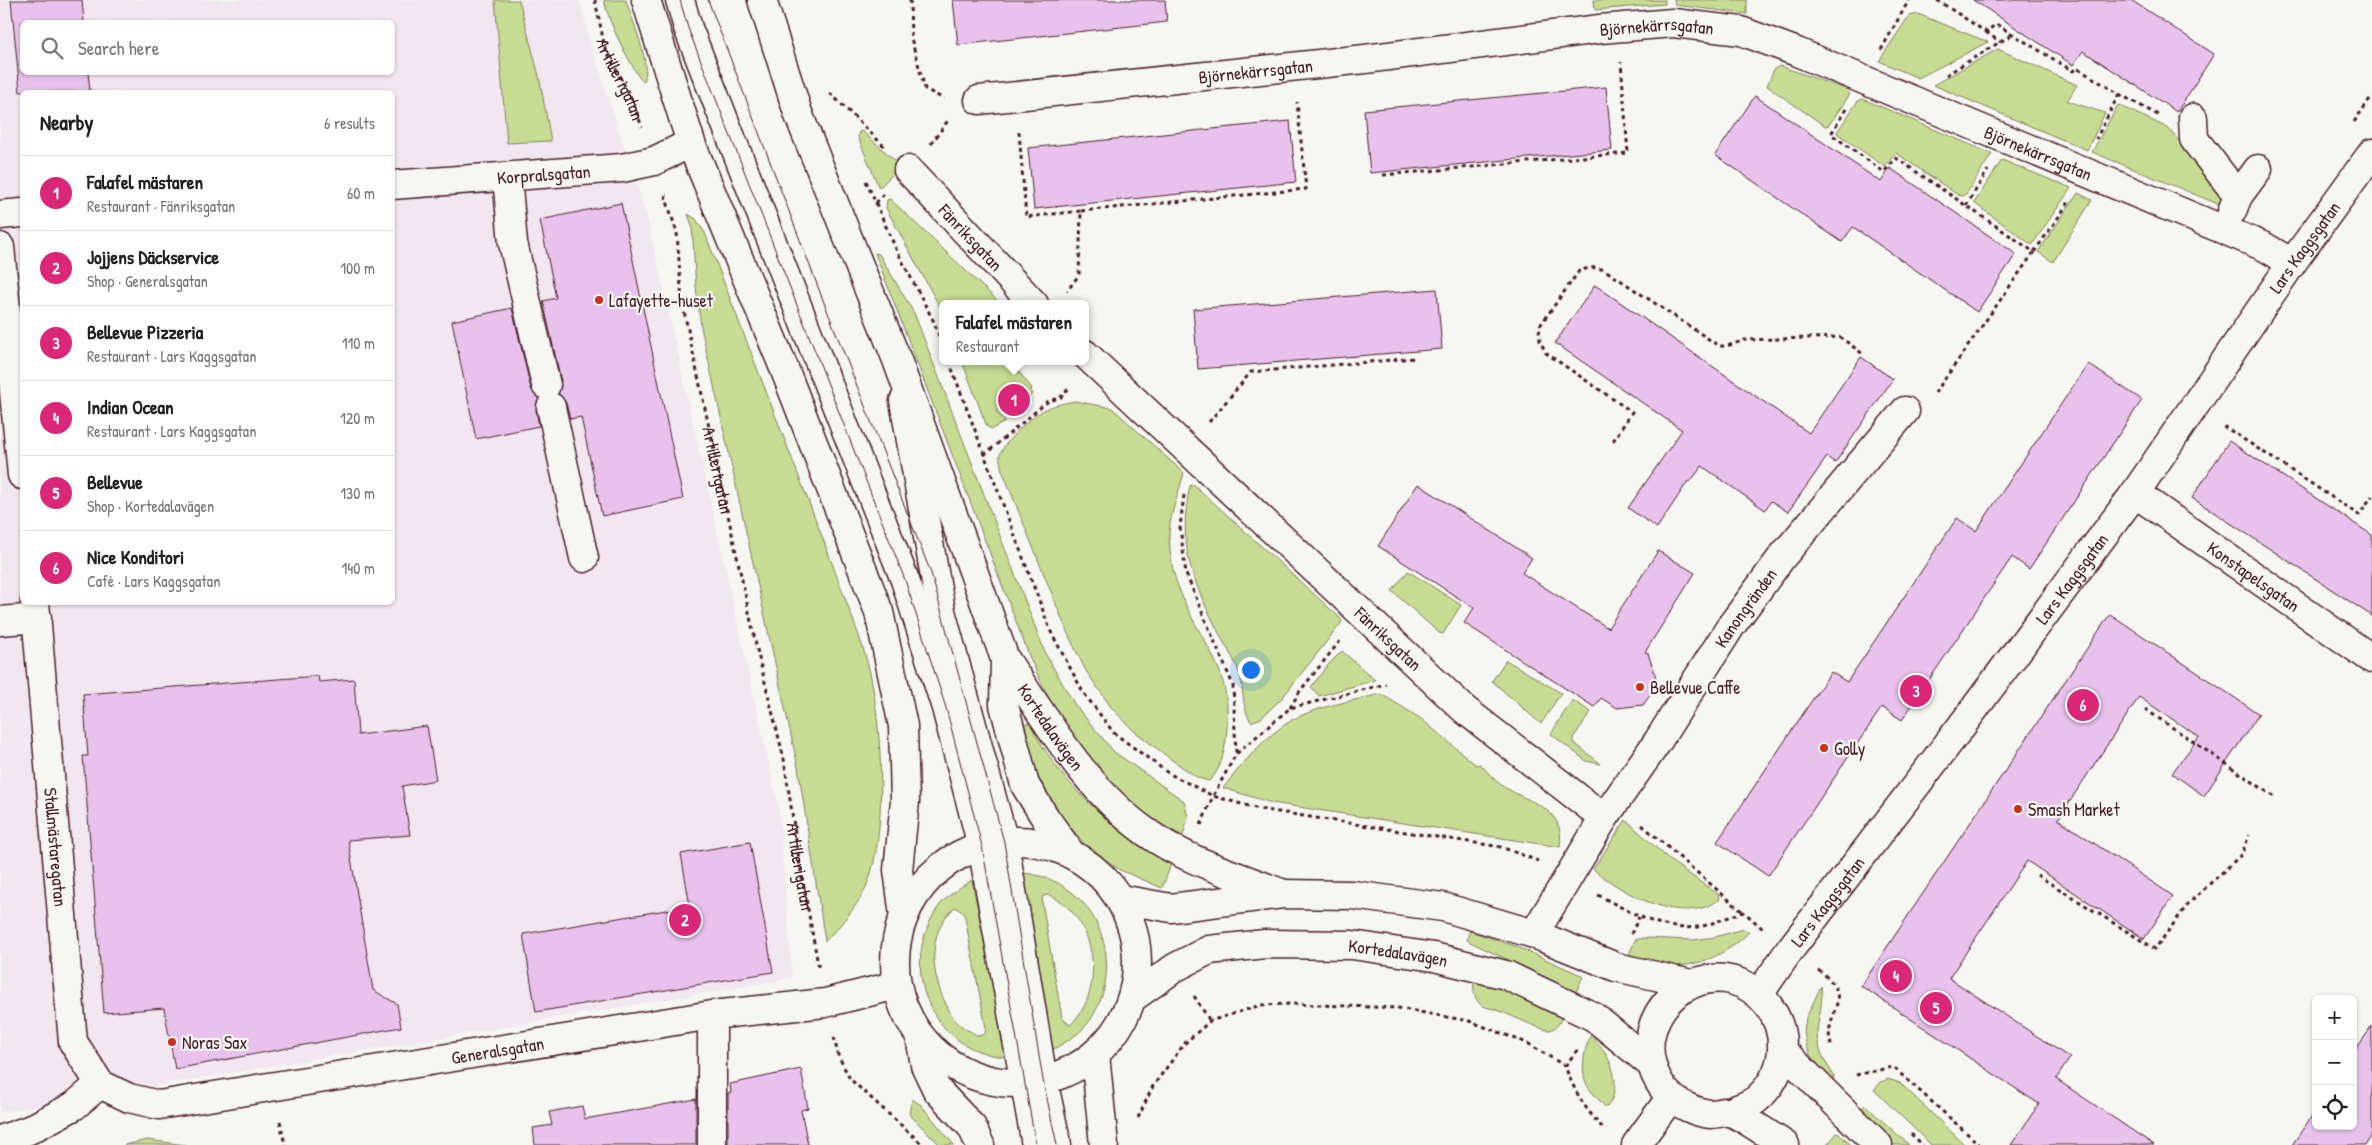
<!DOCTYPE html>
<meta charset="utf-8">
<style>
:root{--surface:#fff;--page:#f6f6f6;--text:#222;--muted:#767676;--line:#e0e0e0;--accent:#db2777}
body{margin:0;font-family:"Patrick Hand",sans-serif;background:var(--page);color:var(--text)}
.controls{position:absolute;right:15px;bottom:15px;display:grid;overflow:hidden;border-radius:8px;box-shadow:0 1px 4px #0004}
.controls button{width:45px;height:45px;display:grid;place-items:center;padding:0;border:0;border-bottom:1px solid var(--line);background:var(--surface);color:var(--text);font:25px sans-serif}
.you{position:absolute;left:1250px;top:669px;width:18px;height:18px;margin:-12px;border:4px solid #fff;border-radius:50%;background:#1a73e8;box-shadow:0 0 0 8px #1a73e833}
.badge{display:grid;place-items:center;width:32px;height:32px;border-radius:50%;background:var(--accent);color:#fff;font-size:16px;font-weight:700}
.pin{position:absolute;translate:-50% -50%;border:2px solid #fff;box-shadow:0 1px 5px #0006}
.popup{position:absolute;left:939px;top:300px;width:150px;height:65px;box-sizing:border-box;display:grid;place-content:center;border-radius:8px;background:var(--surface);filter:drop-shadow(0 1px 4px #0005);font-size:16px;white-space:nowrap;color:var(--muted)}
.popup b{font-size:19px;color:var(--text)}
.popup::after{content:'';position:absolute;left:50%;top:100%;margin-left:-10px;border:10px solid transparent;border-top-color:var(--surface)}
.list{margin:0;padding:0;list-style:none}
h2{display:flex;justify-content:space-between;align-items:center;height:65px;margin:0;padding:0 20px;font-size:21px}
h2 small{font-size:16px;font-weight:400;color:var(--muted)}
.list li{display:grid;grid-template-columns:32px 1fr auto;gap:15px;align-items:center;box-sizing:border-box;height:75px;padding:0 20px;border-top:1px solid var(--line)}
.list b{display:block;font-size:19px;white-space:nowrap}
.list p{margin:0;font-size:16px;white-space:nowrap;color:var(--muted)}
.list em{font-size:16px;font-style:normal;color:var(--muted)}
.icon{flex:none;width:28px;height:28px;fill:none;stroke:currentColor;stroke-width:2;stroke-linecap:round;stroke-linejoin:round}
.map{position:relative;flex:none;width:2372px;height:1145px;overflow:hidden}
.search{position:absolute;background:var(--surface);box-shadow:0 1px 4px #0004;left:20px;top:20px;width:375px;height:55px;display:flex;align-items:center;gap:12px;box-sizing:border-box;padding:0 18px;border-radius:8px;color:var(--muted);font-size:19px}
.panel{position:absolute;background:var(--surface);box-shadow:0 1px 4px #0004;left:20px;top:90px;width:375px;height:515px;border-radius:8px}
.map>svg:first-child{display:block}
.built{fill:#f2e6f0;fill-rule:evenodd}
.green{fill:#c5dc92;stroke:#887e5e;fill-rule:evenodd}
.building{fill:#e8c2ec;stroke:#4a1f2b}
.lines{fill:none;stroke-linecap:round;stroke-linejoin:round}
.minor-casing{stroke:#4a1f2b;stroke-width:31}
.major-casing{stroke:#4a1f2b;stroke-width:31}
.path{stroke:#4a1f2b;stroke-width:3;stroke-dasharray:4 4;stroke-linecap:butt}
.minor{stroke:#f6f6f2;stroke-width:28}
.major{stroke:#f6f6f2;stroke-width:28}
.tram{stroke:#4a1f2b;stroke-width:1}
.poi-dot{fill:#c8321e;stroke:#f6f6f2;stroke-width:2}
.labels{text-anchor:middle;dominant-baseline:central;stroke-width:4.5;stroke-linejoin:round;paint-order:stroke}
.street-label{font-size:18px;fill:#4a1f2b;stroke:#f6f6f2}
.poi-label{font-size:18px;fill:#4a1f2b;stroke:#f6f6f2;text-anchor:start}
</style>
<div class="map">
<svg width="2372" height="1145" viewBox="0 0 2372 1145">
<rect width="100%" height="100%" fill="#f6f6f2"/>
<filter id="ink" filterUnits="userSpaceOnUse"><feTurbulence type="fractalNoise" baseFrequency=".02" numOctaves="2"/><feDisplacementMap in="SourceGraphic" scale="10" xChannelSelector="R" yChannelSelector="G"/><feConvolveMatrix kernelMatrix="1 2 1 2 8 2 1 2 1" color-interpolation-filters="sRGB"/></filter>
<g filter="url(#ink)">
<!-- built -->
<path class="built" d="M 0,0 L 580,0 L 589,39 L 648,221 L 779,810 L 792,978 L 0,1112 ZM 22,22 L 392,22 L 392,72 L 22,72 ZM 22,92 L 392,92 L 392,602 L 22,602 Z"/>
<!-- green -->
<path class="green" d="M 495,0 L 519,0 L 539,76 L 551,141 L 507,143 Z
M 604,0 L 626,0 C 631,17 652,66 644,81 L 640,79 C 625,53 611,29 604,0 Z
M 1594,0 L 1665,0 L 1665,4 L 1595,10 Z
M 1674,0 L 1747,0 L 1747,14 L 1675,5 Z
M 1918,14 L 1988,42 L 1918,78 L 1879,61 L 1909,16 Z
M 1998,49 L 2077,85 L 2067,101 L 2105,113 L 2087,150 L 1933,85 Z
M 1780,66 L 1845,89 L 1850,94 L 1829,125 L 1825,126 L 1767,86 L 1774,69 Z
M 1863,99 L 1992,154 L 1966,194 L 1963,196 L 1958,195 L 1896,153 L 1885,167 L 1838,134 L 1837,132 L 1858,101 Z
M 2118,105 L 2168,128 L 2225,194 L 2218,204 L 2092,152 Z
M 862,131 L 901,166 L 879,188 L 858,137 L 859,132 Z
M 2002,160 L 2071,188 L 2032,245 L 1974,203 Z
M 2078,193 L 2092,200 L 2053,262 L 2038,252 Z
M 890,199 L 1001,304 L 943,304 L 943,313 L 886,208 L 887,200 Z
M 688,214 L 696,219 L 705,233 C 736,315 768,396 799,477 C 815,517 830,558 845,598 C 854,623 864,647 870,673 C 882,726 888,838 866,887 C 856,908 841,925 825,941 L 798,767 L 701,327 L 696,287 L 692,226 Z
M 875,253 L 879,254 L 914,313 L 1046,655 L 1075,705 L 1114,752 L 1184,801 L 1188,817 L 1183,836 L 1160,824 L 1126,802 L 1095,769 L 1057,716 L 1030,658 Z
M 962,361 L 1020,361 L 1014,366 L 1031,387 L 1032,394 L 1027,400 L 1019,391 L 996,411 L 1005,422 L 992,429 L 987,427 Z
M 1075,401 L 1112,408 L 1184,473 C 1179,492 1170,514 1169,533 C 1169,549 1172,571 1178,586 C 1200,647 1235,665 1226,739 C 1224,754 1220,771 1209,781 L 1198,778 L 1172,760 L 1133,730 L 1111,707 L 1086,671 L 1068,634 L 1002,470 C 1001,465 999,460 1000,455 C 1004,441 1031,417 1044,410 C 1054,405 1064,403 1075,401 Z
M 1193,484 L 1340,618 L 1342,622 L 1282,698 L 1261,718 L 1251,722 C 1240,704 1245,685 1237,667 C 1232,655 1224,644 1219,633 C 1192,580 1177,546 1190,486 Z
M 1408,571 L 1461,605 L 1443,634 L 1439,633 L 1392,591 Z
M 1342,651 L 1375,680 L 1319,696 L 1311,687 L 1328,665 Z
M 1506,660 L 1561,693 L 1541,724 L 1492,681 Z
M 1381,694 L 1420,718 L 1476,765 L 1480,764 C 1486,770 1492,778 1500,784 C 1525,803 1566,804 1560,847 L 1272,803 L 1223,788 C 1243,763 1264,737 1292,720 C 1318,706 1352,701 1381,694 Z
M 1572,700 L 1591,712 L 1573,738 L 1573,742 L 1601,764 L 1586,761 L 1551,734 Z
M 1030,723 C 1060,786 1112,829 1172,862 L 1162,888 L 1120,870 L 1087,847 L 1063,818 L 1038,779 L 1023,728 L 1025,724 Z
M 1626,820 L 1672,862 L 1719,895 L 1720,899 C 1683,928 1622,893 1593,869 Z
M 1022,873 C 1094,878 1129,960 1091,1019 C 1082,1033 1066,1042 1052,1050 ZM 1049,895 C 1096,915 1108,990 1070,1025 L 1062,1018 L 1042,902 L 1043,896 Z
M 972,880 L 1007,1057 C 934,1053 898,973 935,912 C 943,898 958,889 972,880 ZM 955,907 L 964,913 L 986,1028 L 985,1034 L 979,1036 C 971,1032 961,1027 956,1021 C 952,1018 950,1012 948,1008 C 931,977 925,933 955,907 Z
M 1743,929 L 1749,932 C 1727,955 1691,971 1658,965 C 1648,963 1638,959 1628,957 L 1635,940 L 1643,938 L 1693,940 L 1715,937 Z
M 1470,931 L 1518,947 L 1583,976 L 1576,992 L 1468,941 L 1467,938 Z
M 1474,981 L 1502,987 L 1562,1016 C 1560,1023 1556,1029 1549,1030 C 1540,1030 1509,1014 1497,1010 C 1491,1008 1484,1008 1479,1003 C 1474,997 1473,989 1474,981 Z
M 1821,986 C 1824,1003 1818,1016 1817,1033 C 1817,1049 1826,1063 1834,1076 L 1833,1083 L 1815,1068 L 1807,1047 L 1804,1031 L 1806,1018 Z
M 1591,1035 C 1609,1053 1625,1084 1607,1107 L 1605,1107 C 1600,1100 1591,1093 1587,1085 C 1580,1071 1584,1048 1591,1035 Z
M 1888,1079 L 1900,1083 L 1965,1145 L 1931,1145 L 1874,1090 L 1881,1082 Z
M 912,1099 L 921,1105 L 954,1145 L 940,1145 L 909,1114 Z
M 1865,1105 L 1909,1145 L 1889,1145 L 1857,1113 Z
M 1838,1132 L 1851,1145 L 1827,1145 Z
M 147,1140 L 186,1145 L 124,1145 Z"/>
<!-- building -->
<path class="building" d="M 11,0 L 82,0 L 84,22 L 22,22 L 22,72 L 88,72 L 90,92 L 20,92 Z
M 953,0 L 1165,0 L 1167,22 L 958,45 Z
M 1973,0 L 2131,0 L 2214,54 L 2177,112 L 2083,51 L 2073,65 Z
M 1606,87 L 1612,150 L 1370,173 L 1364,110 Z
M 1755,96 L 1881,182 L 1890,168 L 2016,254 L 1977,312 L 1853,227 L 1842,242 L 1715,155 Z
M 1290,121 L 1296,182 L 1034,209 L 1028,148 Z
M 621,203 L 683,499 L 602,516 L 581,417 L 570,419 L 566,403 L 558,394 L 561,381 L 543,301 L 556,298 L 540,220 Z
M 1595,285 L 1809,433 L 1861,357 L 1893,379 L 1835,463 L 1827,457 L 1788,512 L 1771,501 L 1765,510 L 1702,466 L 1690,482 L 1688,481 L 1657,528 L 1628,508 L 1682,430 L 1555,343 Z
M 1437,289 L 1442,349 L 1198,369 L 1193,309 Z
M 512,308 L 531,389 L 539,398 L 536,410 L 539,426 L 476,439 L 452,321 Z
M 2088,364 L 2142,400 L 2029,569 L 2012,557 L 1902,720 L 1882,707 L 1768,876 L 1717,842 L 1831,672 L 1847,682 L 1957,518 L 1976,531 Z
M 2229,441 L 2372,535 L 2372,616 L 2192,498 Z
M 1418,484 L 1532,558 L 1522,573 L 1608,628 L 1658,551 L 1695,573 L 1645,652 L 1648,653 L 1658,684 L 1643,705 L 1617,708 L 1601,698 L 1594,707 L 1464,623 L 1474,608 L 1378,546 Z
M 2110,614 L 2259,714 L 2204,796 L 2172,773 L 2199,737 L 2139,697 L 2058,819 L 2173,896 L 2144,939 L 2027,861 L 1949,978 L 2070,1058 L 2056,1079 L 2154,1145 L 2011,1145 L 2039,1104 L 1861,986 Z
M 318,676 L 319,682 L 354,679 L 358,735 L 427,726 L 436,780 L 402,786 L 410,835 L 348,840 L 373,990 L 397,1004 L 401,1027 L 175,1069 L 164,1008 L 104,1013 L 83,756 L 88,756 L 83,694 Z
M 750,842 L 773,972 L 536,1012 L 523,934 L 690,906 L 681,854 Z
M 2372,1026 L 2372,1134 L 2365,1145 L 2292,1145 L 2316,1110 L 2316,1126 L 2353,1126 L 2353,1054 Z
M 801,1069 L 808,1108 L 801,1110 L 808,1145 L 728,1145 L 728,1093 L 731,1093 L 730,1084 Z
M 696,1099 L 696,1145 L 535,1145 L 533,1128 L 552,1125 L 549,1112 L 582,1106 L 585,1119 Z"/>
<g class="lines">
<defs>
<g id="minor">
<path d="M 680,0 L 688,28 L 905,580 L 946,708 L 982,846 L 1036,1145"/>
<path id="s3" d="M 979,100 L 1365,59 L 1600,29 L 1673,23 L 1741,31 L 1797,52 L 2265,247 L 2292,263"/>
<path d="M 2193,118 L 2194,139 L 2238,196"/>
<path id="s4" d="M 908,170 L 1034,304"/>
<path d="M 507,177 L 513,243 L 546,385"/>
<path id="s5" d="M 392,185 L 622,168 L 654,161 L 691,143"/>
<path d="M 2232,211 L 2238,196 L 2258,169"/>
<path d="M 0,215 L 22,213"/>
<path d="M 0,247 L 22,475"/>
<path id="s6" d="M 1085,354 L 1465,710 L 1604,818"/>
<path d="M 904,401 L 941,611 L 1004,842 L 1043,1080 L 1057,1145"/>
<path d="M 551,407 L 584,558"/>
<path id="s7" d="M 2135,493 L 2372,659"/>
<path id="s8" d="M 35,602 L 73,1042 L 100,1084"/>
<path d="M 0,621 L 37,618"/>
<path id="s9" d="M 1534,934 L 1604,818 L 1656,744 L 1731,626 L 1782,557 L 1905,411"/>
<path id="s10" d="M 1759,994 L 1789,951 L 1960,728 L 2135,493 L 2292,263 L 2372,153"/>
<path d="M 920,1037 L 925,1065 L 937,1090 L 972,1127 L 980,1145"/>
<path d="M 1095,1054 L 1104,1145"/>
<path id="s11" d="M 100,1084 L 129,1098 L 159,1105 L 712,1015 L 825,1003 L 897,985"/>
<path d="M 0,1140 L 29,1130 L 74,1106 L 100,1084"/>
<path d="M 712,1145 L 712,1015"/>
<path d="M 1636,1145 L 1671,1097"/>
</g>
<g id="major">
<path d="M 646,0 L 691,143 L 784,368 L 879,612 L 903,726 L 905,801 L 898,870 L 904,916"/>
<path d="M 762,0 L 798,113 L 897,360 L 1005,659 L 1004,705 L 1025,785 L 1046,819 L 1071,854"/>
<path id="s12" d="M 1005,659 C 1046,719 1085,789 1146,832 C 1186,861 1236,875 1281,893"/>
<circle cx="1016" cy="962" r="121"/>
<path d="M 1120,899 L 1171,908 L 1283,894 L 1352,895 L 1443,907 L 1534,934 L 1616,967 L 1691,984"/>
<path id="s13" d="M 1132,998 L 1176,967 L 1209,950 L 1265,944 L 1352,945 L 1434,957 L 1506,975 L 1594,1017 L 1651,1064"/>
<path d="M 1783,1051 L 1878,1145"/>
<path d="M 1730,1112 C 1739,1108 1750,1105 1757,1099 C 1821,1041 1750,947 1683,989 C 1667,999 1657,1012 1652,1030 C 1645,1053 1653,1079 1670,1096 C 1680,1105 1697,1113 1711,1114 C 1717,1114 1724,1111 1730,1112 C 1739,1114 1775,1139 1785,1145"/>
</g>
</defs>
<!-- minor casing -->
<use href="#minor" class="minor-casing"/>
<!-- major casing -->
<use href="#major" class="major-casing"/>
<!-- path -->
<g class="path">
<path id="s1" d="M 595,0 L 605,48 L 633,102 L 642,127"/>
<path d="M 910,0 L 911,38 L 925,89 L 944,99"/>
<path d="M 1937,0 L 1986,32 L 1996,24 L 2073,71 L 2077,68 L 2119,94 L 2096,139"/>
<path d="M 1986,32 L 2000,42"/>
<path d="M 1881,50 L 1909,0"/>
<path d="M 1946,75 L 2013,34"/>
<path d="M 830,93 L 884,146"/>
<path d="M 2119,94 L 2158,115"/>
<path d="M 1846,109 L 1831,134 L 1884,172 L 1896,158 L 2034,252 L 2069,202"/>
<path d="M 2354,122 L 2372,96"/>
<path d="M 1019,132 L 1026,217 L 1081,211 L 1079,275 L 1067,291"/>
<path d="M 931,144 L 949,119"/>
<path d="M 1383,175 L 1628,153 L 1621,62"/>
<path d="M 866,181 L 896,249 L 933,320 L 943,346"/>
<path id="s2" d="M 665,195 L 677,233 L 682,302 L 758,654 L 784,759 L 799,860 L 819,970"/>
<path d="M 876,203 L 884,194"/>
<path d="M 1966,206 L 1988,170"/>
<path d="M 1081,211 L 1306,189 L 1297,102"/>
<path d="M 949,361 L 1051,632 L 1083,692 L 1114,733 L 1168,773 L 1213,796 L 1259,809 L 1501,847 L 1538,861"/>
<path d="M 1935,393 L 2034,252"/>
<path d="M 1209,422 L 1251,372 L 1415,358"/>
<path d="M 2224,429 L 2225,427 L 2359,515 L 2372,496"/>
<path d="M 1613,441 L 1632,412 L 1546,353 L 1540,341 L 1539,327 L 1579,271 C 1590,267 1597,266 1608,272 L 1719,346 L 1727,346 L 1745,340 L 1840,337 L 1863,354"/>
<path d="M 984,455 L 1047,402 L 1061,397 L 1069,388"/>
<path d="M 1184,495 L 1180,527 L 1186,574 L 1233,685 L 1236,754"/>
<path d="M 1290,708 L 1300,691 L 1340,641"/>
<path d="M 2145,709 L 2275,797"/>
<path d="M 1201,825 L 1213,796 L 1236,754 L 1290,708 L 1386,684"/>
<path d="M 1642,825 L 1743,912"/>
<path d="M 2037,875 L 2155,949 L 2188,904 L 2242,854 L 2249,835"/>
<path d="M 1598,895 C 1631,912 1664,934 1703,926 C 1717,922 1730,916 1744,912 L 1763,929"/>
<path d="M 1631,934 L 1639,917"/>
<path d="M 1818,970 C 1860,999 1819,1016 1832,1047"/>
<path d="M 1194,996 L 1210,1021"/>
<path d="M 834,1037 L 838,1055 L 850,1079 L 923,1145"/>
<path d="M 1565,1066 L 1578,1049"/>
<path d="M 1856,1075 L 1893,1067 L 1980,1145"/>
<path d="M 1138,1118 L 1153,1086 L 1185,1043 L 1210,1021 L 1261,1005 L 1292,1004 L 1398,1008 L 1469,1021 L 1527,1043 L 1565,1066 C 1574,1091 1586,1111 1605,1130"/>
<path d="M 280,1121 L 285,1145"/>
<path d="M 1911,1134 L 1923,1145"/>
</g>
<!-- minor -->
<use href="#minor" class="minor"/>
<!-- major -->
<use href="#major" class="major"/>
<!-- tram -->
<path class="tram" d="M 680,0 L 688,28 L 905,580 L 946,708 L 982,846 L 1036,1145
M 708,0 L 823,300 L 931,573 L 1004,842 L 1043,1080 L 1057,1145"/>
</g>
</g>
<!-- markers -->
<g class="poi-dot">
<circle cx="599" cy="300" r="5"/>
<circle cx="1640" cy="687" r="5"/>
<circle cx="1824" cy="748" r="5"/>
<circle cx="2018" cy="809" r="5"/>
<circle cx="172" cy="1042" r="5"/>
</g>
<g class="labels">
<!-- street labels -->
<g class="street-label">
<text stroke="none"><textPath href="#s3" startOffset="682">Björnekärrsgatan</textPath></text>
<text stroke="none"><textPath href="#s3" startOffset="278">Björnekärrsgatan</textPath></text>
<text stroke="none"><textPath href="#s1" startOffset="84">Artillerigatan</textPath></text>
<text stroke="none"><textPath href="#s3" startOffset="1088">Björnekärrsgatan</textPath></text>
<text stroke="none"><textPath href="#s5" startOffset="152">Korpralsgatan</textPath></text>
<text stroke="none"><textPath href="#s4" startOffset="92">Fänriksgatan</textPath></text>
<text stroke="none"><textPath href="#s10" startOffset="925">Lars Kaggsgatan</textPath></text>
<text stroke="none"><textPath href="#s2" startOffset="281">Artillerigatan</textPath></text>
<text stroke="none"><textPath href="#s7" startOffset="145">Konstapelsgatan</textPath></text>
<text stroke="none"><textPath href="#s10" startOffset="520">Lars Kaggsgatan</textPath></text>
<text stroke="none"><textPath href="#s9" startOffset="389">Kanongränden</textPath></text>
<text stroke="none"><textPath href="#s6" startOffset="416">Fänriksgatan</textPath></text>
<text stroke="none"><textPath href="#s12" startOffset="82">Kortedalavägen</textPath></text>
<text stroke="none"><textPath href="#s8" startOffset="246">Stallmästaregatan</textPath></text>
<text stroke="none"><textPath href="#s2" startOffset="686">Artillerigatan</textPath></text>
<text stroke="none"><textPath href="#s10" startOffset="115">Lars Kaggsgatan</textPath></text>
<text stroke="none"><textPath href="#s13" startOffset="281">Kortedalavägen</textPath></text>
<text stroke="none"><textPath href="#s11" startOffset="406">Generalsgatan</textPath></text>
</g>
<!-- poi labels -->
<g class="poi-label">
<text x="609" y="300">Lafayette-huset</text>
<text x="1650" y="687">Bellevue Caffe</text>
<text x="1834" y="748">Golly</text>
<text x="2028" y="809">Smash Market</text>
<text x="182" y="1042">Noras Sax</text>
</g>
</g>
</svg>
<div class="controls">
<button>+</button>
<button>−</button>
<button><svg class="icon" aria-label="locate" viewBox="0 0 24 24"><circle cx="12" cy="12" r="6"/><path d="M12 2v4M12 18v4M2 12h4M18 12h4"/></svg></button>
</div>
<div class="you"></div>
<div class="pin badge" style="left:1014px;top:400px">1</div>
<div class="popup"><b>Falafel mästaren</b>Restaurant</div>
<div class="pin badge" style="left:685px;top:920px">2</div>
<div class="pin badge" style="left:1916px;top:691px">3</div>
<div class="pin badge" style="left:1896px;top:976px">4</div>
<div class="pin badge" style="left:1936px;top:1008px">5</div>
<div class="pin badge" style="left:2083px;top:705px">6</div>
<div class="search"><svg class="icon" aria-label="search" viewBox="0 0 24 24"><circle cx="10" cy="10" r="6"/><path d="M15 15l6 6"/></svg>Search here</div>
<section class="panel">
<h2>Nearby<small>6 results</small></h2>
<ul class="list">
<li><span class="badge">1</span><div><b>Falafel mästaren</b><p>Restaurant · Fänriksgatan</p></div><em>60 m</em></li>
<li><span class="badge">2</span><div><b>Jojjens Däckservice</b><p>Shop · Generalsgatan</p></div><em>100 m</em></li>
<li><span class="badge">3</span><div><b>Bellevue Pizzeria</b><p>Restaurant · Lars Kaggsgatan</p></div><em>110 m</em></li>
<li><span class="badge">4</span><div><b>Indian Ocean</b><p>Restaurant · Lars Kaggsgatan</p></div><em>120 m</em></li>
<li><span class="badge">5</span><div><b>Bellevue</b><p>Shop · Kortedalavägen</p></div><em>130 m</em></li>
<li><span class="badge">6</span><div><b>Nice Konditori</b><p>Café · Lars Kaggsgatan</p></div><em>140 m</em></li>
</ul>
</section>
</div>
